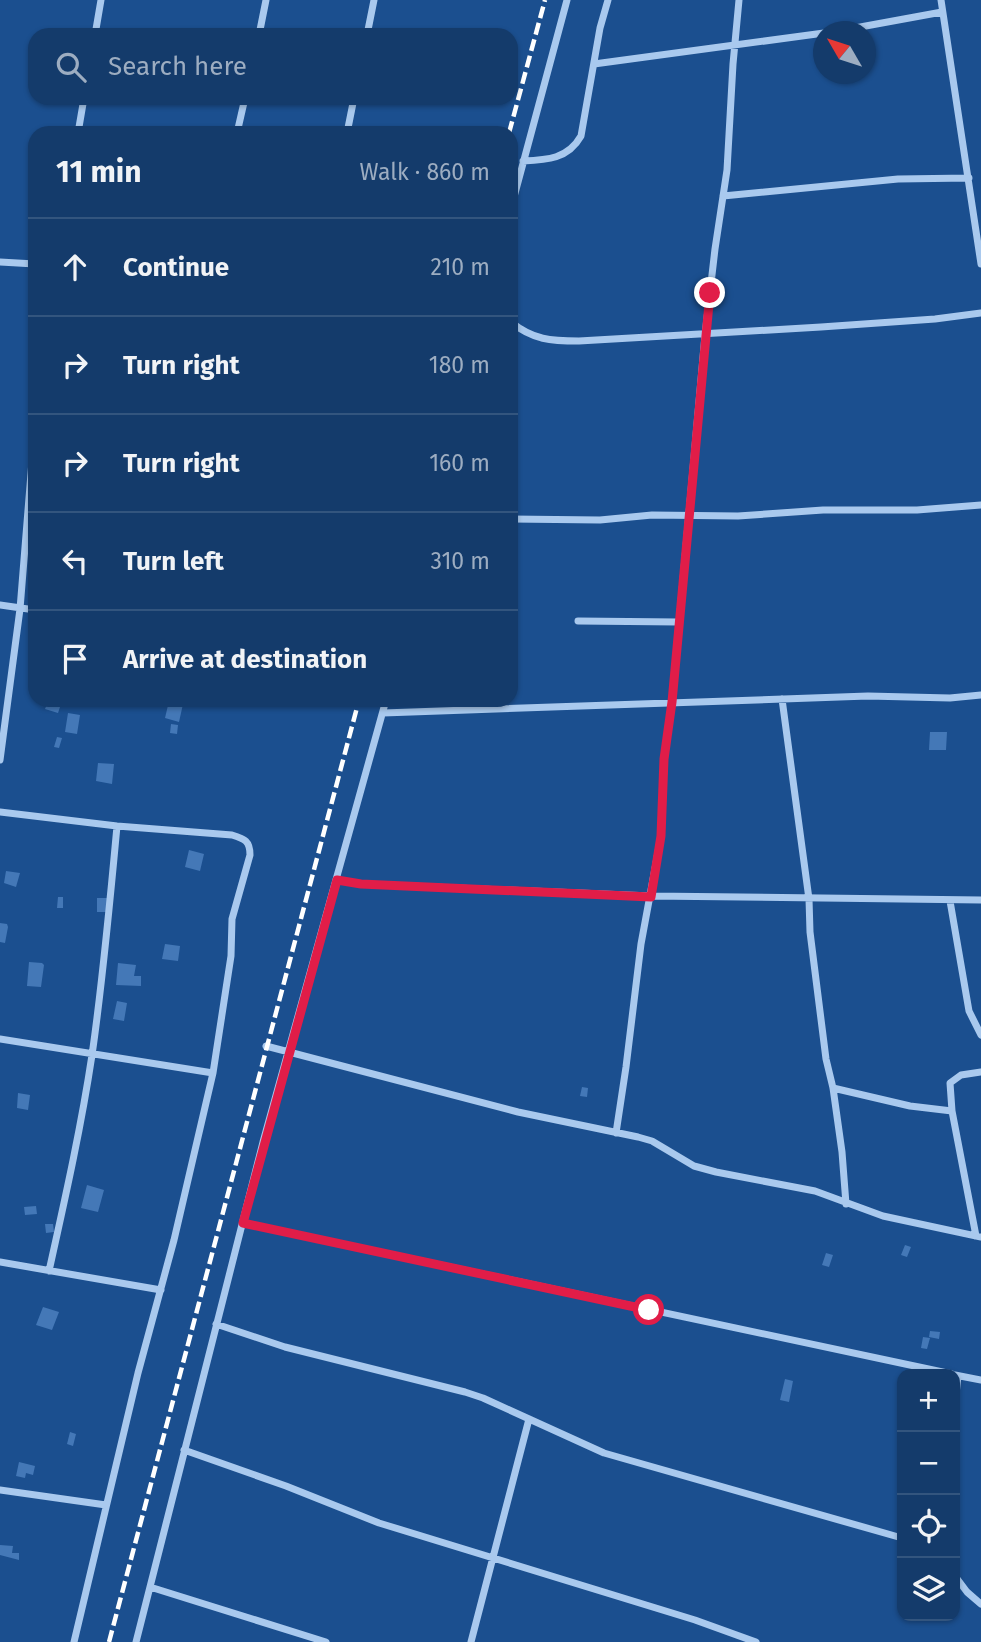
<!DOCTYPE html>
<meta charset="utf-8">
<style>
:root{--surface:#143b6b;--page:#1d4271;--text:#f1f3f6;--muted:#9dadc1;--line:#33557e}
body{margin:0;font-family:"Fira Sans",sans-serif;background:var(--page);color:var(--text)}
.controls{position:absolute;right:21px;bottom:21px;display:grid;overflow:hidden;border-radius:14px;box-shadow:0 2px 5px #0004}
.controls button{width:63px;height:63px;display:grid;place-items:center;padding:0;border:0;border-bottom:2px solid var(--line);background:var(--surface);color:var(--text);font:35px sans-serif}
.compass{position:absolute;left:813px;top:21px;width:63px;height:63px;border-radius:50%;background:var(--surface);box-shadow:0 2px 5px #0004;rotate:309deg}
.stop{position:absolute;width:21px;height:21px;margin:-16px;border:5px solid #e11d48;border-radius:50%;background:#fff}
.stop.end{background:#e11d48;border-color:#fff;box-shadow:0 2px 7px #0008}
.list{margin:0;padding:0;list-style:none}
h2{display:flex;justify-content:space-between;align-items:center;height:91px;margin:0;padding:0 28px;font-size:30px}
h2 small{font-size:23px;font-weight:400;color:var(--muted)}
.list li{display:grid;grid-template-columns:46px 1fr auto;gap:21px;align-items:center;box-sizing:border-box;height:98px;padding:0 28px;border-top:2px solid var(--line)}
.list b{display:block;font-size:26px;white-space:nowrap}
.list em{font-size:23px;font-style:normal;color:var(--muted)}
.icon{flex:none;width:38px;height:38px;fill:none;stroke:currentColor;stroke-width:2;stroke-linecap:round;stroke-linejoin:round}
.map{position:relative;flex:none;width:981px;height:1642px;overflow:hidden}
.search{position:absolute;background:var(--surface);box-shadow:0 2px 5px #0004;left:28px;top:28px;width:490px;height:77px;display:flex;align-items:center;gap:18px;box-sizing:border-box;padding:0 24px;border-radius:21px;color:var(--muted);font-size:26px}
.panel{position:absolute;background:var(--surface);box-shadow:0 2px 5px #0004;left:28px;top:126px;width:490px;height:581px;border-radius:21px}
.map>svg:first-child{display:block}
.building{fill:#4478b7}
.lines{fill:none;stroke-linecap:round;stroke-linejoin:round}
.minor{stroke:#a9c9ee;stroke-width:7}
.rail{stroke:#fff;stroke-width:4.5;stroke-dasharray:12 5;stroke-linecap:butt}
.route{stroke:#e11d48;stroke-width:9}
</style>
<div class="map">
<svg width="981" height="1642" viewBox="0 0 981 1642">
<rect width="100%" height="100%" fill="#1b4f8f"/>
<!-- building -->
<path class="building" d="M 169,701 L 183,704 L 179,722 L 165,718 Z
M 47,704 L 60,707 L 58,713 L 45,709 Z
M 68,713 L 80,715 L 77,734 L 65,732 Z
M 171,724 L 178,725 L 177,734 L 170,733 Z
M 930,732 L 947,732 L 946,750 L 929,750 Z
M 57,737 L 62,738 L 59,748 L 54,747 Z
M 98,763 L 114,764 L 112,784 L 96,781 Z
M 189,850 L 204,854 L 200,871 L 185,867 Z
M 6,871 L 20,873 L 16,887 L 4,883 Z
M 58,897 L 63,897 L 63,908 L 57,908 Z
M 97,898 L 110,898 L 109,912 L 97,912 Z
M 0,923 L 7,924 L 8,927 L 5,943 L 0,942 Z
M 165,944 L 180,946 L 178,961 L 162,959 Z
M 29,962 L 42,963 L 44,965 L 41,987 L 27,986 Z
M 118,963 L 136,965 L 134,976 L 141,976 L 141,986 L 116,985 Z
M 117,1001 L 127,1003 L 124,1021 L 113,1019 Z
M 582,1087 L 588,1088 L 587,1097 L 580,1096 Z
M 18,1093 L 30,1095 L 28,1110 L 17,1108 Z
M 87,1185 L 104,1190 L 98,1212 L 81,1208 Z
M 36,1206 L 37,1214 L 25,1215 L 24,1207 Z
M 45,1224 L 53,1224 L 54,1232 L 46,1233 Z
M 905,1245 L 911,1247 L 907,1257 L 901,1255 Z
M 826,1253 L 833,1255 L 829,1267 L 822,1265 Z
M 43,1307 L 59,1312 L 52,1330 L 36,1325 Z
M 930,1331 L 940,1332 L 939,1339 L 929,1337 Z
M 923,1337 L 930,1338 L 927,1349 L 921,1348 Z
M 785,1379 L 793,1381 L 789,1402 L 780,1400 Z
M 70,1432 L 76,1434 L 73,1446 L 67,1444 Z
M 19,1462 L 35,1466 L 33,1475 L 26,1473 L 25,1478 L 16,1476 Z
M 0,1545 L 13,1546 L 12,1553 L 19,1553 L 19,1560 L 0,1555 Z"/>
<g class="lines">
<!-- minor -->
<path class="minor" d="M 941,0 L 981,264
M 833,32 L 942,12
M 95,35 L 101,0
M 259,35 L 266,0
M 367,35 L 374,0
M 594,64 L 824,33
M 78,133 L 84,98
M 237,133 L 245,98
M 347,133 L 354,98
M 523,161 C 547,160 568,159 581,136 L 600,28 L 608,0
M 723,196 L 898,179 L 969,178
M 511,208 L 567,0
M 0,262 L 35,264
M 511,322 C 533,340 551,341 579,341 L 821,327 L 935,319 L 981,313
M 511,519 L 600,520 L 652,515 L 738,516 L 823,510 L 917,510 L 981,505
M 0,605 L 35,610
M 578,621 L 678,622
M 782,699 L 809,899 L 810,932 L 826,1059 L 833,1088 L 842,1152 L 846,1204
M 383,713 L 868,696 L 950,698 L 981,695
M 0,760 L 20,609 L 35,424
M 0,812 L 117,826 L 232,835 C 245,839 250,841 250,855 L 232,919 L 231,956 L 213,1073 L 174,1240 L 138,1373 L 74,1642
M 337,880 L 361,884 L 651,896 L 981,900
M 950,901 L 969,1011 L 981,1035
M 0,1039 L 213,1073
M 266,1046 L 518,1112 L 638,1137 L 652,1141 L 694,1166 L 716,1172 L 815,1191 L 883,1216 L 981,1237
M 833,1088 L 910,1106 L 952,1111 L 976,1236
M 952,1111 L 950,1083 L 961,1075 L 981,1072
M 616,1133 L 626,1067 L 641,944 L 661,836 L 664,759 L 672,702 L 705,335 L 715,249 L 727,170 L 733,64 L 739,0
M 243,1223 L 952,1374
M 0,1262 L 161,1290
M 49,1271 C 65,1199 81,1128 92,1055 C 103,979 110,902 117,826
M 216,1324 L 285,1347 L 465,1392 L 483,1398 L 604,1453 L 902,1538
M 955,1375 L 981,1380
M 955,1404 L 958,1376
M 184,1450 L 286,1486 L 379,1523 L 695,1620 L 756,1642
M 0,1490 L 106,1505
M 955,1576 L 967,1592 L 981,1604
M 150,1587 L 326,1642
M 136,1642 L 263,1142 L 386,700
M 471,1642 L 529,1419"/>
<!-- rail -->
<path class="rail" d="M 509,133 L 545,0
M 109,1642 L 359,700"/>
</g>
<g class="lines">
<!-- route -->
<path class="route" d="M 649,1310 L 243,1223 L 337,880 L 361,884 L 651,897 L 661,836 L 664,759 L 672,702 L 710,293"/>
</g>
</svg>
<div class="controls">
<button>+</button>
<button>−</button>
<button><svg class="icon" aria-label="locate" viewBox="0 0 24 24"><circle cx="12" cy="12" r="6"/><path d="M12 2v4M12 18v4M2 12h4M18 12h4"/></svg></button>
<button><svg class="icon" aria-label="layers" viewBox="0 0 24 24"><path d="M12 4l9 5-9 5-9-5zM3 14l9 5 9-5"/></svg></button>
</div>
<svg class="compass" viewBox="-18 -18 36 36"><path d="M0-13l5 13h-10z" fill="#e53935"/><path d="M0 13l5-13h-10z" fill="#9dadc1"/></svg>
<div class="stop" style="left:649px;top:1310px"></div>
<div class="stop end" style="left:710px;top:293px"></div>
<div class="search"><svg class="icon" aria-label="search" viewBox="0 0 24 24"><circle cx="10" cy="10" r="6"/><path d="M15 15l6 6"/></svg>Search here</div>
<section class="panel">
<h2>11 min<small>Walk · 860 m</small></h2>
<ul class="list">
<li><svg class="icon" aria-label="ahead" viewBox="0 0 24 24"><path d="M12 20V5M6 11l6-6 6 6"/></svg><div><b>Continue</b></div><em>210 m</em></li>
<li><svg class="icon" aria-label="right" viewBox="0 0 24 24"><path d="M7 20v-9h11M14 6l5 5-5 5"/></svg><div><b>Turn right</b></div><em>180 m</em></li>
<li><svg class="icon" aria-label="right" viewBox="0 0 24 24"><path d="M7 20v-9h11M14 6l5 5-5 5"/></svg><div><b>Turn right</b></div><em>160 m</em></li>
<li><svg class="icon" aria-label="left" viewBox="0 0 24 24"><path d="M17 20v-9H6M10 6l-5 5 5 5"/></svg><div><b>Turn left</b></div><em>310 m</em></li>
<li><svg class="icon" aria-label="arrive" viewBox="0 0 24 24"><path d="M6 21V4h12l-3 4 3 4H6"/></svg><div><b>Arrive at destination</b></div></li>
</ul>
</section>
</div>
